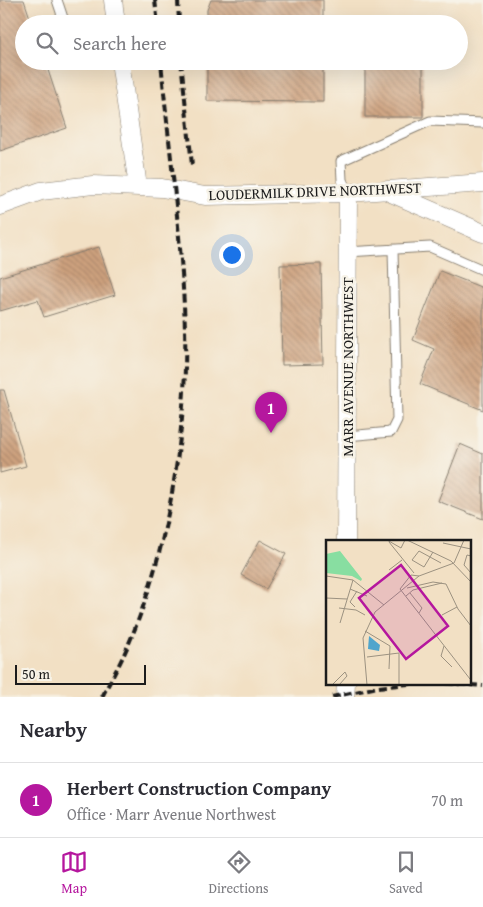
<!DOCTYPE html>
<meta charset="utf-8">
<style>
:root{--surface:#fff;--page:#f7f7f7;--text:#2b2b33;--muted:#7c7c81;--line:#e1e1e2;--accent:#b5179e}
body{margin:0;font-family:"Gentium Book Plus",serif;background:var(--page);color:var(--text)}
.scale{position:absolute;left:15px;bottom:12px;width:131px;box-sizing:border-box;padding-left:5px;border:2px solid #1c1c1c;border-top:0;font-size:14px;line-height:18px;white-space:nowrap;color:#1c1c1c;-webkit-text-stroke:4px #f7f3e8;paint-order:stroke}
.you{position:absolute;left:231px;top:254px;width:18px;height:18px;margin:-12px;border:4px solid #fff;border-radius:50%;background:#1a73e8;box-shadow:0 0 0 8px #1a73e833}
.badge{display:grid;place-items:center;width:32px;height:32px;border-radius:50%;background:var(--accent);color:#fff;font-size:16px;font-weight:700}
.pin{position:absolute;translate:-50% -41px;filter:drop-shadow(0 1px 2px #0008)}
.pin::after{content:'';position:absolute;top:26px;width:18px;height:15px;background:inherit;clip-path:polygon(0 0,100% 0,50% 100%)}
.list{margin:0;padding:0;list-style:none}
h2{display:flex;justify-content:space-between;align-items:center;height:65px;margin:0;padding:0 20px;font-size:21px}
h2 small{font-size:16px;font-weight:400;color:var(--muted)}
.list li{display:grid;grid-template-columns:32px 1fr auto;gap:15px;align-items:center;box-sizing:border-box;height:75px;padding:0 20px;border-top:1px solid var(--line)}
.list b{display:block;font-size:19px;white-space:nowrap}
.list p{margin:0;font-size:16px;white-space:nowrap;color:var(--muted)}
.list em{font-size:16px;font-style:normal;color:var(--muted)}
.icon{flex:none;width:28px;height:28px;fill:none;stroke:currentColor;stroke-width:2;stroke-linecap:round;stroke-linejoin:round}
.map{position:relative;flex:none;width:483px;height:697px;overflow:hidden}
.search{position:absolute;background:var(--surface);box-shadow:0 5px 20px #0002;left:15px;right:15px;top:15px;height:55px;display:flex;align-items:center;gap:12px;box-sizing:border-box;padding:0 18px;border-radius:28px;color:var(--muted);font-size:19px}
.sheet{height:140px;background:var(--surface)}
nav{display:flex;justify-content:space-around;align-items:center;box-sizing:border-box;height:70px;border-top:1px solid var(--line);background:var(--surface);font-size:14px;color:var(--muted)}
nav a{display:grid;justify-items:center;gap:2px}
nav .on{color:var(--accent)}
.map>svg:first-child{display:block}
.building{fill:url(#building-back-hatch)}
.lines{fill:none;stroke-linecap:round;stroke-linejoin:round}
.service-casing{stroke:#877e70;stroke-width:11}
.minor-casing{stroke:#877e70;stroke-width:19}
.service{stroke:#fff;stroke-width:9}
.minor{stroke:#fff;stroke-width:18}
.rail{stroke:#1c1c1c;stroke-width:4;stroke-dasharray:8 4;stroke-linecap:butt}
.labels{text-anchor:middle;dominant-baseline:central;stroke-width:5;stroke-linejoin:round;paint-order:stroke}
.street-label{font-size:15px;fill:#1c1c1c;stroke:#f7f3e8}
.inset-road{fill:none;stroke:#9c9281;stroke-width:1}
.view{fill:#b5179e;fill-opacity:0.15;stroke:#b5179e;stroke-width:2.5}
.inset-edge{fill:none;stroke:#1c1c1c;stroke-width:2.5}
</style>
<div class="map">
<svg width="483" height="697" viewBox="0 0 483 697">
<defs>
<pattern id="building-back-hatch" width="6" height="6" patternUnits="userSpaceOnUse" patternTransform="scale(1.25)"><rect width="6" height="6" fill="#cda17e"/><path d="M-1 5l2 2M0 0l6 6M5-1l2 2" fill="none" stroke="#a68266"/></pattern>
</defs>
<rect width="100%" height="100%" fill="#f7f3e8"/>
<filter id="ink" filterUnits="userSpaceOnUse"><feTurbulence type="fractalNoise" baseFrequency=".02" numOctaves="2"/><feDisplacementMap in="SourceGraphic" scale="10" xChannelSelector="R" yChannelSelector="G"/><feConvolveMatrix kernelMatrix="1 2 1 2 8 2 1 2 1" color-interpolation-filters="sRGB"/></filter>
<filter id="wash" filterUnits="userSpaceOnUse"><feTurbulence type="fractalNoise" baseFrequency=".0096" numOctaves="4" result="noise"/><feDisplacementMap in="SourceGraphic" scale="20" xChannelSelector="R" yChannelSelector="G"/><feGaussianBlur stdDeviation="1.12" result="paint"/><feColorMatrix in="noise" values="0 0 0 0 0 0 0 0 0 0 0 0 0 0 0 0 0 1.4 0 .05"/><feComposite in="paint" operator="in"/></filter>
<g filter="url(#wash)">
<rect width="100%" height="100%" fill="#f2e0c4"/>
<g id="blocks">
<!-- building -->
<path class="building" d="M 0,0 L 24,0 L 32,24 L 24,24 L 24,61 L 45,61 L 67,128 L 0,151 Z
M 211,0 L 323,0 L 323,24 L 207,24 L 207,10 Z
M 207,61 L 323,61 L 323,102 L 207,101 Z
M 365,61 L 423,61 L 423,117 L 365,117 Z
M 99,247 L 115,295 L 44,317 L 38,300 L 0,311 L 0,277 Z
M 321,264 L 323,364 L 282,365 L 280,265 Z
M 440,271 L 483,288 L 483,410 L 420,384 L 434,349 L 413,340 Z
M 0,390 L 4,390 L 26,466 L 0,473 Z
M 460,444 L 483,454 L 483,519 L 438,501 Z
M 260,540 L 286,554 L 266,589 L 241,575 Z"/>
</g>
</g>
<g filter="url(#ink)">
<use href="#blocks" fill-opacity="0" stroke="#877e70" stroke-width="1"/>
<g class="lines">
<defs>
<path id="service" d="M 57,0 L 65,24
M 348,193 L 342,180 L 341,161 L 430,121 L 483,123
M 347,252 L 430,247 L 483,270
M 347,436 L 391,432 L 397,420 L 393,249"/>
<path id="minor" d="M 113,0 L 116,24
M 120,61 L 138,187
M 389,192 L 483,233
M 0,206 L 41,191 L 93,185 L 162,188 L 205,196 L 348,193 L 483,183
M 346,541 L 348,193
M 345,697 L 346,683"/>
</defs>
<!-- service casing -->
<use href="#service" class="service-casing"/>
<!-- minor casing -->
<use href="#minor" class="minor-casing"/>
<!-- service -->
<use href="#service" class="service"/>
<!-- minor -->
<use href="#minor" class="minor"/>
<!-- rail -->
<path class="rail" d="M 155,0 L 158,24
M 178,0 L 179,24
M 181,61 L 192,165
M 446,683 L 483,686
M 102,697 C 110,681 119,666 126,650 C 167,559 188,428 185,329 C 182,239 169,150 161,61
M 332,697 L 378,687 L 418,683"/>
</g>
</g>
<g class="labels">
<!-- street labels -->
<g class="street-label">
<text transform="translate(315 191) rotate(-2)">LOUDERMILK DRIVE NORTHWEST</text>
<text transform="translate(347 367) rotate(-90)">MARR AVENUE NORTHWEST</text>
</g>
</g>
<!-- overview -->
<g transform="translate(326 540)">
<rect width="145" height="145" fill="#f2e0c4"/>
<path d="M 14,11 L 36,39 L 35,41 L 26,36 L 0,33 L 0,14 Z" fill="#88dea1"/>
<path d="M 43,96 L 54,105 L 53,111 L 42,109 Z" fill="#50a5cc"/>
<path class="inset-road" d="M 61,0 L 75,8 L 79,0M 81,0 L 125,21 L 145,42M 63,2 L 88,33M 117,3 L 145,9M 93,11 L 86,20 L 98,27 L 107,12M 93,11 L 115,23M 145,16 L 141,15 L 138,25 L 145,33M 63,30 L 76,20M 0,36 L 27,40 L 58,65M 93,36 L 85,35 L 74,49 L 144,139M 81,48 L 107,42 L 120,44 L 132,69 L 145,86M 24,49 L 41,56M 84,53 L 96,68 L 93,73M 80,56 L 87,50 L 116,43M 0,58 L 21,59M 29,67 L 24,62 L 31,51M 13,68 L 30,70 L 39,75M 116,75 L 131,67M 14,83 L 27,40M 39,91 L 64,106 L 63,129M 118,106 L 115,116 L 126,127M 41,117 L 73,113 L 73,145M 6,145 L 19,132 L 21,136 L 13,145M 41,145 L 37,98 L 49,72 L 93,36 L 128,23 L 138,0"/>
<path class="view" d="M 75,25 L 122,86 L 80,119 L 33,58 Z"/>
<rect width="145" height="145" class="inset-edge"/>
</g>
</svg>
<div class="scale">50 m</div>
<div class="you"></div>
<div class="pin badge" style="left:271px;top:433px">1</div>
<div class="search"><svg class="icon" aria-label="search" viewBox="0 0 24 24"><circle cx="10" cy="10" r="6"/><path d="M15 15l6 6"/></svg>Search here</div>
</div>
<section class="sheet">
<h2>Nearby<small></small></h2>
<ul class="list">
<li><span class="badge">1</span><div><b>Herbert Construction Company</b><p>Office · Marr Avenue Northwest</p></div><em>70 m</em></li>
</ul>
</section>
<nav>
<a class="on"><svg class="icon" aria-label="map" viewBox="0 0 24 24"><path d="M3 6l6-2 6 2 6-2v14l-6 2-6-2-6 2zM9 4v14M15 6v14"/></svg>Map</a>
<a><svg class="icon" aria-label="directions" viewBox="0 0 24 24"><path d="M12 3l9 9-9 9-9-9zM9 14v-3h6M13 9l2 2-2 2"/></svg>Directions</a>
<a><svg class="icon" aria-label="saved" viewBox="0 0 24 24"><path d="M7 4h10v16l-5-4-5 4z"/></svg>Saved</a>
</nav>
